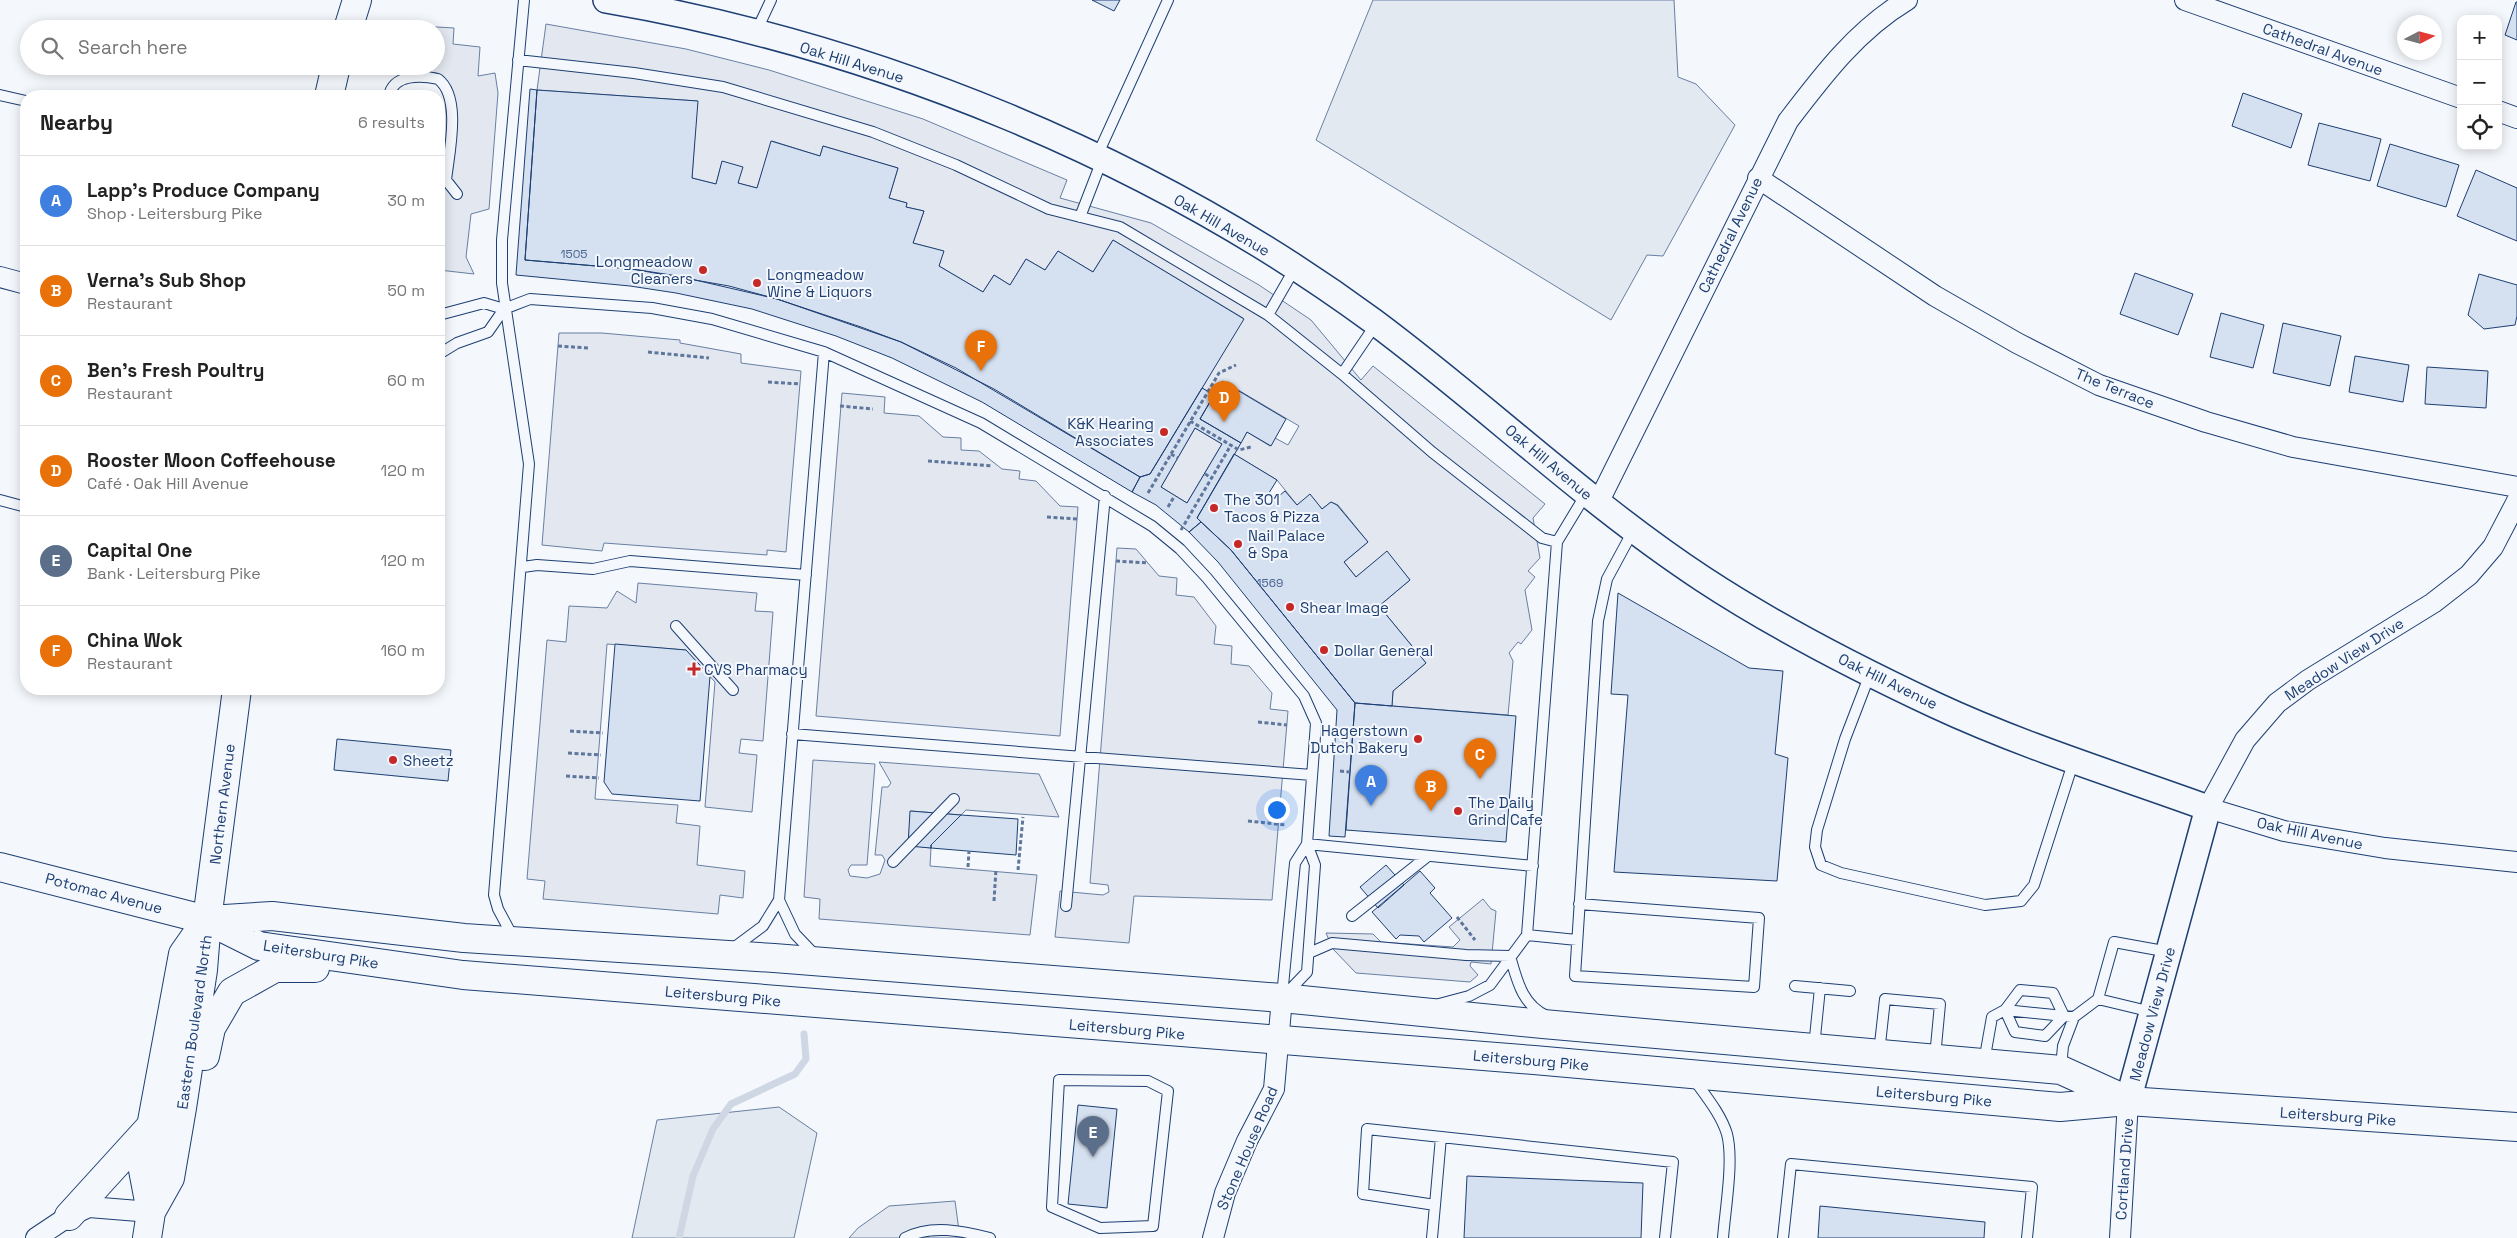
<!DOCTYPE html>
<meta charset="utf-8">
<style>
:root{--surface:#fff;--page:#f2f2f2;--text:#222;--muted:#767676;--line:#e0e0e0;--accent:#0f766e}
body{margin:0;font-family:"Space Grotesk",sans-serif;background:var(--page);color:var(--text)}
.controls{position:absolute;right:15px;top:15px;display:grid;overflow:hidden;border-radius:10px;box-shadow:0 2px 12px #0003}
.controls button{width:45px;height:45px;display:grid;place-items:center;padding:0;border:0;border-bottom:1px solid var(--line);background:var(--surface);color:var(--text);font:25px sans-serif}
.compass{position:absolute;left:2397px;top:15px;width:45px;height:45px;border-radius:50%;background:var(--surface);box-shadow:0 2px 12px #0003;rotate:84deg}
.you{position:absolute;left:1276px;top:809px;width:18px;height:18px;margin:-12px;border:4px solid #fff;border-radius:50%;background:#1a73e8;box-shadow:0 0 0 8px #1a73e833}
.badge{display:grid;place-items:center;width:32px;height:32px;border-radius:50%;background:var(--accent);color:#fff;font-size:16px;font-weight:700}
.pin{position:absolute;translate:-50% -41px;filter:drop-shadow(0 1px 2px #0008)}
.pin::after{content:'';position:absolute;top:26px;width:18px;height:15px;background:inherit;clip-path:polygon(0 0,100% 0,50% 100%)}
.list{margin:0;padding:0;list-style:none}
h2{display:flex;justify-content:space-between;align-items:center;height:65px;margin:0;padding:0 20px;font-size:21px}
h2 small{font-size:16px;font-weight:400;color:var(--muted)}
.list li{display:grid;grid-template-columns:32px 1fr auto;gap:15px;align-items:center;box-sizing:border-box;height:90px;padding:0 20px;border-top:1px solid var(--line)}
.list b{display:block;font-size:19px;white-space:nowrap}
.list p{margin:0;font-size:16px;white-space:nowrap;color:var(--muted)}
.list em{font-size:16px;font-style:normal;color:var(--muted)}
.icon{flex:none;width:28px;height:28px;fill:none;stroke:currentColor;stroke-width:2;stroke-linecap:round;stroke-linejoin:round}
.map{position:relative;flex:none;width:2517px;height:1238px;overflow:hidden}
.search{position:absolute;background:var(--surface);box-shadow:0 2px 12px #0003;left:20px;top:20px;width:425px;height:55px;display:flex;align-items:center;gap:12px;box-sizing:border-box;padding:0 18px;border-radius:28px;color:var(--muted);font-size:19px}
.panel{position:absolute;background:var(--surface);box-shadow:0 2px 12px #0003;left:20px;top:90px;width:425px;height:605px;border-radius:20px}
.map>svg:first-child{display:block}
.green{fill:#e3e9f0;stroke:#687fa3}
.parking{fill:#e3e8f0;stroke:#687fa3}
.lines{fill:none;stroke-linecap:round;stroke-linejoin:round}
.stream{stroke:#cfd7e4;stroke-width:7}
.building{fill:#d5e0f0;stroke:#1d3f73;fill-rule:evenodd}
.service-casing{stroke:#1d3f73;stroke-width:12}
.minor-casing{stroke:#1d3f73;stroke-width:22}
.tertiary-casing{stroke:#1d3f73;stroke-width:28}
.secondary-casing{stroke:#1d3f73;stroke-width:30}
.primary-casing{stroke:#1d3f73;stroke-width:30}
.path{stroke:#5e769c;stroke-width:3;stroke-dasharray:4 2.5;stroke-linecap:butt}
.service{stroke:#f4f7fb;stroke-width:10}
.minor{stroke:#f4f7fb;stroke-width:20}
.tertiary{stroke:#f4f7fb;stroke-width:25}
.secondary{stroke:#f4f7fb;stroke-width:28}
.primary{stroke:#f4f7fb;stroke-width:28}
.poi-dot{fill:#c62828;stroke:#f4f7fb;stroke-width:2}
.labels{text-anchor:middle;dominant-baseline:central;stroke-width:4;stroke-linejoin:round;paint-order:stroke}
.number-label{font-size:12px;fill:#4b6792}
.street-label{font-size:15px;fill:#1d3f73;stroke:#f4f7fb}
.poi-label{font-size:15px;fill:#1d3f73;stroke:#f4f7fb;text-anchor:start}
</style>
<div class="map">
<svg width="2517" height="1238" viewBox="0 0 2517 1238">
<rect width="100%" height="100%" fill="#f4f7fb"/>
<!-- green -->
<path class="green" d="M 1373,0 L 1674,0 L 1678,77 L 1696,84 L 1735,125 L 1663,256 L 1647,255 L 1611,320 L 1316,140 Z
M 779,1107 L 817,1133 L 794,1238 L 632,1238 L 657,1120 Z"/>
<!-- parking -->
<path class="parking" d="M 546,24 L 686,49 L 769,70 L 923,119 L 1067,180 L 1060,198 L 1151,223 L 1259,285 L 1311,320 L 1361,380 L 1373,366 L 1545,504 L 1533,518 L 1540,558 L 1528,571 L 1535,577 L 1525,590 L 1532,630 L 1521,644 L 1518,642 L 1509,653 L 1513,661 L 1508,715 L 1392,706 L 1393,691 L 1426,663 L 1379,606 L 1410,580 L 1387,552 L 1356,577 L 1344,562 L 1368,542 L 1338,505 L 1331,502 L 1322,509 L 1310,495 L 1297,505 L 1277,480 L 1234,454 L 1247,432 L 1270,446 L 1275,438 L 1288,445 L 1299,426 L 1223,381 L 1214,395 L 1202,388 L 1243,318 L 1113,240 L 1093,272 L 1058,251 L 1045,270 L 1026,259 L 1010,285 L 994,275 L 983,292 L 939,266 L 943,251 L 913,243 L 924,211 L 906,207 L 907,203 L 889,198 L 898,168 L 823,146 L 820,156 L 772,141 L 757,188 L 738,183 L 742,167 L 722,162 L 716,184 L 692,178 L 697,101 L 537,90 Z
M 402,25 L 454,28 L 453,44 L 480,47 L 478,76 L 495,73 L 498,93 L 489,209 L 471,214 L 466,257 L 474,274 L 439,270 L 439,193 L 447,81 L 437,73 L 402,70 L 401,66 L 436,66 L 436,29 L 391,29 L 391,27 Z
M 559,333 L 602,333 L 680,340 L 680,343 L 741,354 L 741,363 L 801,371 L 786,552 L 767,550 L 767,555 L 604,543 L 602,551 L 542,545 Z
M 842,393 L 885,397 L 884,413 L 919,416 L 943,437 L 961,438 L 961,450 L 979,451 L 1002,469 L 1020,471 L 1019,479 L 1036,481 L 1060,506 L 1078,507 L 1060,736 L 816,716 Z
M 1195,428 L 1222,444 L 1187,503 L 1161,487 Z
M 1117,548 L 1136,549 L 1159,576 L 1177,578 L 1176,595 L 1194,597 L 1216,626 L 1214,644 L 1232,646 L 1231,664 L 1249,666 L 1272,693 L 1270,709 L 1288,711 L 1272,900 L 1134,896 L 1129,943 L 1055,937 L 1060,891 L 1103,895 L 1109,892 L 1108,885 L 1090,883 Z
M 638,583 L 757,593 L 755,611 L 773,612 L 763,741 L 741,739 L 739,753 L 757,755 L 752,812 L 705,807 L 715,682 L 686,650 L 607,644 L 595,799 L 678,805 L 676,823 L 700,826 L 697,865 L 745,871 L 743,898 L 720,895 L 718,914 L 543,899 L 545,881 L 527,879 L 547,640 L 566,642 L 569,606 L 607,608 L 617,591 L 636,603 Z
M 813,760 L 875,764 L 867,865 L 851,865 L 848,870 L 850,876 L 867,878 L 880,874 L 885,860 L 882,855 L 875,855 L 882,787 L 888,787 L 891,783 L 879,762 L 1039,774 L 1059,817 L 966,810 L 961,815 L 911,811 L 908,845 L 931,848 L 930,866 L 1037,875 L 1030,935 L 819,919 L 820,899 L 804,897 Z
M 1483,899 L 1491,909 L 1496,911 L 1491,964 L 1471,962 L 1470,966 L 1478,975 L 1470,982 L 1356,973 L 1333,949 L 1326,933 L 1373,934 L 1381,942 L 1453,947 L 1460,940 L 1449,927 Z
M 955,1201 L 960,1238 L 849,1238 L 858,1228 L 889,1206 Z"/>
<g class="lines">
<!-- stream -->
<path class="stream" d="M 679,1238 L 693,1176 L 713,1129 L 731,1104 L 795,1074 L 806,1059 L 804,1034"/>
</g>
<!-- building -->
<path class="building" d="M 1092,0 L 1120,0 L 1114,11 Z
M 2516,2 L 2517,2 L 2517,40 L 2505,35 Z
M 530,89 L 537,90 L 525,260 L 632,269 L 729,286 L 777,299 L 901,342 L 994,389 L 1140,477 L 1132,492 L 982,402 L 892,358 L 836,336 L 752,309 L 676,293 L 630,286 L 516,275 Z
M 537,90 L 698,101 L 692,178 L 716,184 L 722,161 L 743,167 L 738,183 L 757,188 L 771,141 L 820,156 L 823,146 L 898,168 L 889,198 L 907,203 L 906,207 L 924,211 L 913,243 L 944,251 L 939,266 L 983,292 L 994,275 L 1010,285 L 1026,259 L 1045,270 L 1058,251 L 1093,272 L 1113,240 L 1244,319 L 1150,474 L 1140,477 L 956,368 L 901,342 L 861,327 L 777,299 L 678,276 L 632,269 L 525,260 Z
M 2243,93 L 2302,114 L 2291,148 L 2232,126 Z
M 2319,123 L 2381,139 L 2370,181 L 2308,165 Z
M 2390,144 L 2459,165 L 2446,207 L 2377,186 Z
M 2476,170 L 2517,188 L 2517,241 L 2457,216 Z
M 2135,273 L 2193,294 L 2178,335 L 2120,314 Z
M 2479,274 L 2517,285 L 2517,316 L 2515,325 L 2484,329 L 2468,315 Z
M 2221,313 L 2264,325 L 2253,368 L 2210,357 Z
M 2283,323 L 2341,336 L 2330,386 L 2273,373 Z
M 2355,356 L 2409,365 L 2403,402 L 2349,392 Z
M 2427,367 L 2488,371 L 2486,408 L 2425,404 Z
M 1222,381 L 1286,419 L 1271,446 L 1247,432 L 1241,443 L 1200,419 Z
M 1202,388 L 1214,395 L 1200,419 L 1241,443 L 1197,518 L 1201,522 L 1189,532 L 1156,505 L 1132,492 L 1140,477 L 1150,474 ZM 1195,428 L 1222,444 L 1187,503 L 1161,487 Z
M 1234,454 L 1277,480 L 1264,501 L 1269,504 L 1285,491 L 1297,505 L 1310,494 L 1322,509 L 1331,502 L 1337,505 L 1368,542 L 1344,562 L 1356,577 L 1387,551 L 1410,580 L 1379,606 L 1426,663 L 1393,691 L 1392,706 L 1355,703 L 1231,550 L 1197,518 Z
M 1201,522 L 1231,550 L 1355,703 L 1345,837 L 1329,836 L 1337,710 L 1218,562 L 1189,532 Z
M 1618,593 L 1749,668 L 1783,671 L 1775,754 L 1788,758 L 1777,881 L 1614,872 L 1628,695 L 1611,694 Z
M 615,644 L 686,650 L 710,676 L 700,801 L 612,794 L 604,782 Z
M 1355,703 L 1516,716 L 1506,842 L 1346,830 Z
M 337,739 L 451,750 L 448,781 L 334,770 Z
M 910,811 L 961,815 L 931,845 L 931,848 L 908,846 Z
M 961,815 L 1018,819 L 1016,855 L 931,848 L 931,845 Z
M 1386,865 L 1404,885 L 1378,908 L 1360,887 Z
M 1420,871 L 1435,888 L 1430,893 L 1452,918 L 1424,942 L 1419,936 L 1400,935 L 1396,939 L 1372,912 Z
M 1078,1105 L 1117,1109 L 1107,1208 L 1068,1204 Z
M 1467,1176 L 1643,1183 L 1641,1238 L 1464,1238 Z
M 1820,1206 L 1985,1222 L 1984,1238 L 1818,1238 Z"/>
<g class="lines">
<defs>
<path id="service" d="M 756,32 L 771,0
M 518,60 L 634,73 L 723,87 L 873,132 L 956,165 L 1049,209 L 1120,227 L 1268,315 L 1342,374 L 1432,452 L 1542,538 L 1557,542
M 0,95 L 26,101
M 389,96 C 393,74 421,75 438,79 C 462,97 449,153 446,180 L 457,194
M 1097,156 L 1168,0
M 1080,217 L 1102,160
M 439,315 L 484,303 L 504,309
M 1268,315 L 1295,268
M 439,354 L 457,343 L 488,332 L 504,309 L 530,299 L 652,308 L 712,319 L 824,352 L 981,423 L 1152,526 L 1180,549 L 1207,578 L 1304,696 L 1316,723 L 1307,844 L 1315,865 L 1307,972 L 1285,995
M 1342,374 L 1376,324
M 0,500 L 26,507
M 523,567 L 537,565 L 593,569 L 630,561 L 806,575
M 676,626 L 733,690
M 1870,674 L 1845,739 L 1817,830 L 1815,847 L 1821,865 L 1841,873 L 1985,905 L 2021,901 L 2034,885 L 2074,760
M 792,734 L 1312,775
M 1307,844 L 1533,866
M 893,862 L 954,799
M 779,900 L 795,934 L 815,955
M 1579,904 L 1759,918 L 1754,987 L 1575,976 L 1598,621 L 1607,579 L 1634,529
M 1066,906 L 1105,496
M 1352,916 L 1428,856
M 1527,935 L 1577,940
M 513,937 L 498,909 L 494,895 L 529,464 L 502,283 L 502,240 L 524,0
M 732,949 L 763,926 L 779,900 L 824,352
M 1309,953 L 1332,943 L 1466,955 L 1510,956
M 1510,956 C 1517,980 1522,1005 1547,1016
M 1795,986 L 1850,991
M 2020,990 L 2053,993 L 2064,1016 L 2045,1036 L 2015,1032 L 2005,1010 Z
M 1282,996 L 1295,863 L 1307,844
M 2098,999 L 2114,942 L 2169,952
M 1439,1004 L 1469,996 L 1490,985 L 1527,935 L 1557,542 L 1586,494
M 1814,1047 L 1820,988
M 1879,1053 L 1885,999 L 1940,1004 L 1935,1057
M 1984,1062 L 1992,1017 L 2005,1010 L 2074,1017 L 2098,999 L 2152,1012
M 2061,1068 L 2063,1046 L 2074,1017
M 1693,1078 C 1705,1095 1721,1114 1727,1134 C 1734,1161 1725,1210 1723,1238
M 1059,1080 L 1148,1081 L 1168,1091 L 1153,1226 L 1100,1228 L 1052,1207 Z
M 1435,1205 L 1441,1137
M 905,1238 C 931,1224 963,1231 990,1238
M 1432,1238 L 1435,1205 L 1363,1194 L 1367,1129 L 1673,1162 L 1665,1238
M 1783,1238 L 1791,1164 L 2032,1187 L 2027,1238"/>
<path id="minor" d="M 2185,0 L 2461,98
M 2498,111 L 2517,118
M 1758,178 L 1935,296 L 2017,343 L 2099,385 L 2206,422 L 2293,447 L 2517,487
M 0,277 L 26,284
M 2517,501 L 2493,547 L 2469,575 L 2433,603 L 2308,680 L 2277,703 L 2245,740 L 2208,808 L 2284,831 L 2385,848 L 2517,862
M 1598,503 L 1788,121 C 1823,75 1857,30 1907,0
M 36,1238 L 69,1216 L 89,1207 L 151,1212
M 1213,1238 L 1225,1193 L 1247,1141 L 1274,1089 L 1282,998
M 2120,1238 L 2128,1101"/>
<path id="tertiary" d="M 606,0 C 876,46 1151,158 1373,321 C 1485,404 1586,502 1703,579 C 1776,627 1856,668 1935,705 C 2023,746 2117,775 2208,808 L 2128,1101"/>
<path id="secondary" d="M 0,867 L 207,920"/>
<path id="primary" d="M 348,29 L 357,0
M 329,96 L 336,66
M 207,920 L 259,946 L 463,975 L 1534,1060 L 2060,1107 L 2128,1101 L 2517,1127
M 209,920 L 272,916 L 464,938 L 774,958 L 1282,998 L 1543,1024 L 2061,1070 L 2127,1100
M 205,1056 L 211,1028 L 232,992 L 275,968 L 315,968
M 151,1212 L 143,1170 L 183,954 L 206,921
M 69,1216 L 150,1127
M 147,1238 L 151,1212 L 170,1178 L 182,1108 L 203,970 L 207,920 L 237,689"/>
</defs>
<!-- service casing -->
<use href="#service" class="service-casing"/>
<!-- minor casing -->
<use href="#minor" class="minor-casing"/>
<!-- tertiary casing -->
<use href="#tertiary" class="tertiary-casing"/>
<!-- secondary casing -->
<use href="#secondary" class="secondary-casing"/>
<!-- primary casing -->
<use href="#primary" class="primary-casing"/>
<!-- path -->
<path class="path" d="M 558,346 L 588,348
M 648,352 L 709,358
M 768,382 L 800,384
M 840,406 L 873,409
M 1190,421 L 1239,450 L 1251,447
M 1171,454 L 1178,458
M 928,461 L 992,466
M 1205,474 L 1212,478
M 1148,493 L 1219,373 L 1236,365
M 1168,507 L 1175,495
M 1047,517 L 1077,519
M 1181,530 L 1231,445
M 1116,561 L 1148,563
M 1258,722 L 1287,725
M 570,731 L 603,733
M 568,753 L 601,755
M 1340,771 L 1350,772
M 566,776 L 599,778
M 1248,821 L 1286,825
M 968,867 L 969,851
M 1018,870 L 1023,817
M 994,901 L 996,869
M 1457,917 L 1475,940"/>
<!-- service -->
<use href="#service" class="service"/>
<!-- minor -->
<use href="#minor" class="minor"/>
<!-- tertiary -->
<use href="#tertiary" class="tertiary"/>
<!-- secondary -->
<use href="#secondary" class="secondary"/>
<!-- primary -->
<use href="#primary" class="primary"/>
</g>
<!-- markers -->
<g class="poi-dot">
<circle cx="703" cy="270" r="5"/>
<circle cx="757" cy="283" r="5"/>
<circle cx="1164" cy="432" r="5"/>
<circle cx="1214" cy="508" r="5"/>
<circle cx="1238" cy="544" r="5"/>
<circle cx="1290" cy="607" r="5"/>
<circle cx="1324" cy="650" r="5"/>
<path d="M691.5 661.5h5v5h5v5h-5v5h-5v-5h-5v-5h5z"/>
<circle cx="1418" cy="739" r="5"/>
<circle cx="393" cy="760" r="5"/>
<circle cx="1458" cy="811" r="5"/>
</g>
<g class="labels">
<!-- number labels -->
<g class="number-label">
<text x="574" y="254">1505</text>
<text x="1270" y="583">1569</text>
</g>
<!-- street labels -->
<g class="street-label">
<text transform="translate(2323 49) rotate(20)">Cathedral Avenue</text>
<text transform="translate(852 62) rotate(17)">Oak Hill Avenue</text>
<text transform="translate(1222 225) rotate(30)">Oak Hill Avenue</text>
<text transform="translate(1730 235) rotate(-64)">Cathedral Avenue</text>
<text transform="translate(2115 388) rotate(22)">The Terrace</text>
<text transform="translate(1549 462) rotate(40)">Oak Hill Avenue</text>
<text transform="translate(2344 659) rotate(-33)">Meadow View Drive</text>
<text transform="translate(1888 681) rotate(26)">Oak Hill Avenue</text>
<text transform="translate(222 804) rotate(-83)">Northern Avenue</text>
<text transform="translate(2310 833) rotate(12)">Oak Hill Avenue</text>
<text transform="translate(104 893) rotate(15)">Potomac Avenue</text>
<text transform="translate(321 954) rotate(9)">Leitersburg Pike</text>
<text transform="translate(723 996) rotate(5)">Leitersburg Pike</text>
<text transform="translate(2152 1014) rotate(-75)">Meadow View Drive</text>
<text transform="translate(194 1022) rotate(-82)">Eastern Boulevard North</text>
<text transform="translate(1127 1029) rotate(5)">Leitersburg Pike</text>
<text transform="translate(1531 1060) rotate(5)">Leitersburg Pike</text>
<text transform="translate(1934 1096) rotate(5)">Leitersburg Pike</text>
<text transform="translate(2338 1116) rotate(4)">Leitersburg Pike</text>
<text transform="translate(1247 1148) rotate(-67)">Stone House Road</text>
<text transform="translate(2124 1169) rotate(-86)">Cortland Drive</text>
</g>
<!-- poi labels -->
<g class="poi-label">
<text x="693" y="261" text-anchor="end">Longmeadow<tspan x="693" dy="17">Cleaners</tspan></text>
<text x="767" y="274">Longmeadow<tspan x="767" dy="17">Wine &amp; Liquors</tspan></text>
<text x="1154" y="423" text-anchor="end">K&amp;K Hearing<tspan x="1154" dy="17">Associates</tspan></text>
<text x="1224" y="499">The 301<tspan x="1224" dy="17">Tacos &amp; Pizza</tspan></text>
<text x="1248" y="535">Nail Palace<tspan x="1248" dy="17">&amp; Spa</tspan></text>
<text x="1300" y="607">Shear Image</text>
<text x="1334" y="650">Dollar General</text>
<text x="704" y="669">CVS Pharmacy</text>
<text x="1408" y="730" text-anchor="end">Hagerstown<tspan x="1408" dy="17">Dutch Bakery</tspan></text>
<text x="403" y="760">Sheetz</text>
<text x="1468" y="802">The Daily<tspan x="1468" dy="17">Grind Cafe</tspan></text>
</g>
</g>
</svg>
<div class="controls">
<button>+</button>
<button>−</button>
<button><svg class="icon" aria-label="locate" viewBox="0 0 24 24"><circle cx="12" cy="12" r="6"/><path d="M12 2v4M12 18v4M2 12h4M18 12h4"/></svg></button>
</div>
<svg class="compass" viewBox="-18 -18 36 36"><path d="M0-13l5 13h-10z" fill="#e53935"/><path d="M0 13l5-13h-10z" fill="#767676"/></svg>
<div class="you"></div>
<div class="pin badge" style="left:1371px;top:806px;background:#3f7fe0">A</div>
<div class="pin badge" style="left:1431px;top:811px;background:#e8710a">B</div>
<div class="pin badge" style="left:1480px;top:779px;background:#e8710a">C</div>
<div class="pin badge" style="left:1224px;top:422px;background:#e8710a">D</div>
<div class="pin badge" style="left:1093px;top:1157px;background:#5c6f8a">E</div>
<div class="pin badge" style="left:981px;top:371px;background:#e8710a">F</div>
<div class="search"><svg class="icon" aria-label="search" viewBox="0 0 24 24"><circle cx="10" cy="10" r="6"/><path d="M15 15l6 6"/></svg>Search here</div>
<section class="panel">
<h2>Nearby<small>6 results</small></h2>
<ul class="list">
<li><span class="badge" style="background:#3f7fe0">A</span><div><b>Lapp's Produce Company</b><p>Shop · Leitersburg Pike</p></div><em>30 m</em></li>
<li><span class="badge" style="background:#e8710a">B</span><div><b>Verna's Sub Shop</b><p>Restaurant</p></div><em>50 m</em></li>
<li><span class="badge" style="background:#e8710a">C</span><div><b>Ben's Fresh Poultry</b><p>Restaurant</p></div><em>60 m</em></li>
<li><span class="badge" style="background:#e8710a">D</span><div><b>Rooster Moon Coffeehouse</b><p>Café · Oak Hill Avenue</p></div><em>120 m</em></li>
<li><span class="badge" style="background:#5c6f8a">E</span><div><b>Capital One</b><p>Bank · Leitersburg Pike</p></div><em>120 m</em></li>
<li><span class="badge" style="background:#e8710a">F</span><div><b>China Wok</b><p>Restaurant</p></div><em>160 m</em></li>
</ul>
</section>
</div>
